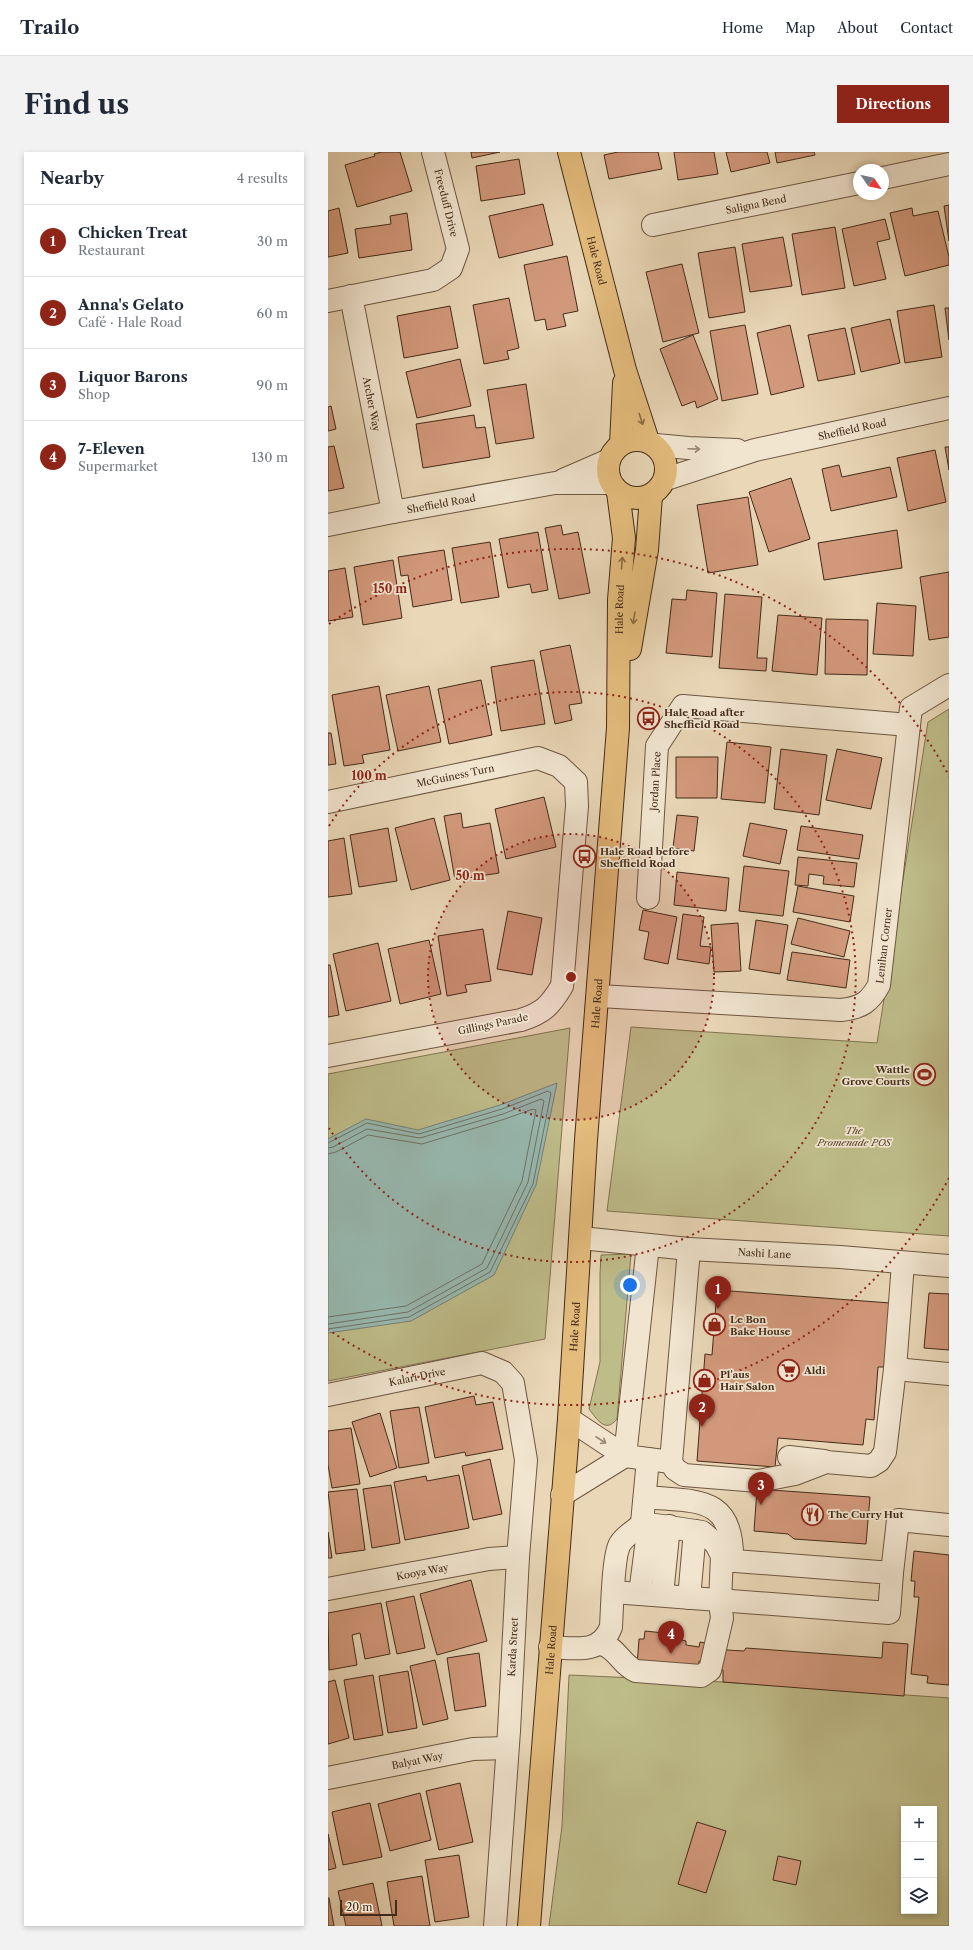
<!DOCTYPE html>
<meta charset="utf-8">
<style>
:root{--surface:#fff;--page:#f2f2f3;--text:#1f2937;--muted:#747a83;--line:#e0e1e3;--accent:#8f2418}
body{margin:0;font-family:"Libre Caslon Text",serif;background:var(--page);color:var(--text)}
.controls{position:absolute;right:12px;bottom:12px;display:grid;overflow:hidden;border-radius:0px;box-shadow:0 2px 6px #0003}
.controls button{width:36px;height:36px;display:grid;place-items:center;padding:0;border:0;border-bottom:1px solid var(--line);background:var(--surface);color:var(--text);font:20px sans-serif}
.compass{position:absolute;left:525px;top:12px;width:36px;height:36px;border-radius:50%;background:var(--surface);box-shadow:0 2px 6px #0003;rotate:124deg}
.scale{position:absolute;left:12px;bottom:10px;width:57px;box-sizing:border-box;padding-left:4px;border:2px solid #442b19;border-top:0;font-size:11px;line-height:14px;white-space:nowrap;color:#442b19;-webkit-text-stroke:3px #f1e5d0;paint-order:stroke}
.you{position:absolute;left:302px;top:1133px;width:14px;height:14px;margin:-10px;border:3px solid #fff;border-radius:50%;background:#1a73e8;box-shadow:0 0 0 6px #1a73e833}
.badge{display:grid;place-items:center;width:26px;height:26px;border-radius:50%;background:var(--accent);color:#fff;font-size:13px;font-weight:700}
.pin{position:absolute;translate:-50% -33px;filter:drop-shadow(0 1px 2px #0008)}
.pin::after{content:'';position:absolute;top:21px;width:14px;height:12px;background:inherit;clip-path:polygon(0 0,100% 0,50% 100%)}
.list{margin:0;padding:0;list-style:none}
h2{display:flex;justify-content:space-between;align-items:center;height:52px;margin:0;padding:0 16px;font-size:17px}
h2 small{font-size:13px;font-weight:400;color:var(--muted)}
.list li{display:grid;grid-template-columns:26px 1fr auto;gap:12px;align-items:center;box-sizing:border-box;height:72px;padding:0 16px;border-top:1px solid var(--line)}
.list b{display:block;font-size:15px;white-space:nowrap}
.list p{margin:0;font-size:13px;white-space:nowrap;color:var(--muted)}
.list em{font-size:13px;font-style:normal;color:var(--muted)}
.icon{flex:none;width:22px;height:22px;fill:none;stroke:currentColor;stroke-width:2;stroke-linecap:round;stroke-linejoin:round}
.map{position:relative;flex:none;width:621px;height:1774px;overflow:hidden;border-radius:0px}
header{display:flex;align-items:center;gap:24px;box-sizing:border-box;height:56px;padding:0 20px;background:var(--surface);border-bottom:1px solid var(--line)}
header strong{font-size:19px}
nav{display:flex;gap:22px;margin-inline-start:auto;font-size:14px}
.intro{display:flex;align-items:center;justify-content:space-between;box-sizing:border-box;height:96px;padding:0 24px}
h1{margin:0;font-size:28px}
.button{padding:10px 18px;border-radius:0px;background:var(--accent);color:#fff;font-size:14px;font-weight:700}
main{display:flex;gap:24px;padding:0 24px}
aside{flex:1;background:var(--surface);border-radius:0px;box-shadow:0 2px 6px #0003}
.map>svg:first-child{display:block}
.green{fill:#bebc89;stroke:#817451;fill-rule:evenodd}
.water{fill:#97b9b1;stroke:#768074}
.lines{fill:none;stroke-linecap:round;stroke-linejoin:round}
.shore{stroke:#6e7265;stroke-width:1}
.building{fill:#d2987b;stroke:#442b19}
.minor-casing{stroke:#6d5640;stroke-width:24}
.major-casing{stroke:#442b19;stroke-width:24}
.minor{stroke:#f1e5d0;stroke-width:22}
.major{stroke:#e4bc7c;stroke-width:22}
.oneway{stroke:#8c6c46}
.oneway2{stroke:#9a8874}
.ring{fill:none;stroke:#8f2418;stroke-width:2;stroke-dasharray:2 4}
.labels{text-anchor:middle;dominant-baseline:central;stroke-width:3.5;stroke-linejoin:round;paint-order:stroke}
.street-label{font-size:10px;fill:#442b19;stroke:#f1e5d0}
.poi-label{font-size:10px;font-weight:bold;fill:#442b19;stroke:#f1e5d0;text-anchor:start}
.park-label{font-size:10px;font-style:italic;fill:#5c482f;stroke:#f1e5d0}
.centre{fill:#8f2418;stroke:#f1e5d0;stroke-width:2}
.ring-label{font-size:12px;text-anchor:middle;font-weight:bold;fill:#8f2418;stroke:#f1e5d0;stroke-width:3.5;stroke-linejoin:round;paint-order:stroke}
</style>
<header>
<strong>Trailo</strong>
<nav><a>Home</a><a>Map</a><a>About</a><a>Contact</a></nav>
</header>
<div class="intro"><h1>Find us</h1><a class="button">Directions</a></div>
<main>
<aside>
<h2>Nearby<small>4 results</small></h2>
<ul class="list">
<li><span class="badge">1</span><div><b>Chicken Treat</b><p>Restaurant</p></div><em>30 m</em></li>
<li><span class="badge">2</span><div><b>Anna's Gelato</b><p>Café · Hale Road</p></div><em>60 m</em></li>
<li><span class="badge">3</span><div><b>Liquor Barons</b><p>Shop</p></div><em>90 m</em></li>
<li><span class="badge">4</span><div><b>7-Eleven</b><p>Supermarket</p></div><em>130 m</em></li>
</ul>
</aside>
<div class="map">
<svg width="621" height="1774" viewBox="0 0 621 1774">
<rect width="100%" height="100%" fill="#e9d7b7"/>
<filter id="stains"><feTurbulence type="fractalNoise" baseFrequency=".005" numOctaves="4"/><feColorMatrix values="0 0 0 0 .2 0 0 0 0 .09 0 0 0 0 .02 0 0 0 .5 -.17"/></filter>
<radialGradient id="worn" r=".72"><stop offset=".6" stop-color="#630" stop-opacity="0"/><stop offset="1" stop-color="#630" stop-opacity=".3"/></radialGradient>
<!-- green -->
<path class="green" d="M 621,557 L 621,1084 L 279,1059 L 303,875 L 549,891 L 600,570 Z
M 242,876 L 217,1187 L 0,1229 L 0,922 Z
M 303,1102 L 289,1267 C 277,1282 269,1267 261,1257 L 272,1210 L 272,1122 L 273,1103 Z
M 241,1523 L 395,1530 L 621,1546 L 621,1774 L 221,1774 L 234,1674 ZM 576,1657 L 606,1657 L 606,1759 L 576,1759 Z"/>
<!-- water -->
<path class="water" d="M 229,931 L 208,1033 L 166,1123 L 83,1169 L 0,1181 L 0,987 L 38,967 L 90,978 L 172,953 Z"/>
<g class="lines">
<!-- shore -->
<path class="shore" d="M 0,991 L 39,971 L 91,982 L 174,957 L 220,939 L 223,941 L 205,1032 L 162,1120 L 81,1165 L 0,1177
M 0,996 L 5,995 L 39,977 L 92,986 L 175,962 L 213,947 L 216,949 L 200,1030 L 159,1116 L 80,1160 L 0,1172
M 0,1002 L 8,1000 L 40,983 L 94,992 L 177,967 L 205,957 L 208,958 L 194,1029 L 154,1112 L 78,1154 L 0,1165"/>
</g>
<!-- building -->
<path class="building" d="M 54,0 L 72,0 L 84,39 L 29,55 L 17,13 L 47,4 L 46,2 Z
M 143,0 L 172,0 L 144,6 Z
M 290,0 L 330,0 L 334,17 L 281,27 L 276,3 Z
M 346,0 L 386,0 L 390,22 L 350,28 Z
M 398,0 L 439,0 L 442,11 L 403,20 Z
M 447,0 L 486,0 L 487,3 L 449,11 Z
M 191,7 L 197,42 L 153,49 L 148,14 Z
M 215,52 L 225,93 L 171,106 L 161,64 Z
M 621,53 L 621,89 L 616,54 Z
M 11,56 L 20,101 L 0,105 L 0,59 Z
M 584,56 L 585,64 L 610,59 L 621,105 L 621,113 L 577,124 L 562,61 Z
M 79,61 L 84,98 L 31,106 L 27,77 L 63,72 L 62,64 Z
M 557,67 L 562,87 L 549,90 L 558,127 L 526,134 L 514,77 Z
M 507,75 L 517,136 L 474,143 L 464,82 Z
M 455,85 L 464,134 L 422,140 L 414,92 Z
M 407,95 L 417,160 L 381,166 L 370,101 Z
M 239,104 L 250,159 L 235,162 L 238,174 L 219,178 L 217,167 L 207,169 L 196,113 Z
M 354,112 L 371,181 L 335,190 L 318,120 Z
M 181,146 L 191,196 L 179,199 L 181,207 L 156,212 L 145,153 Z
M 606,153 L 614,205 L 577,211 L 569,159 Z
M 122,154 L 130,196 L 76,206 L 69,164 Z
M 617,156 L 621,156 L 621,188 Z
M 562,167 L 572,211 L 533,220 L 523,176 Z
M 417,173 L 430,242 L 394,249 L 382,179 Z
M 462,173 L 476,235 L 443,243 L 429,181 Z
M 517,176 L 527,222 L 490,229 L 480,183 Z
M 365,183 L 390,247 L 369,256 L 367,249 L 354,254 L 332,197 Z
M 132,207 L 143,254 L 89,266 L 78,220 Z
M 198,232 L 206,286 L 168,292 L 159,238 Z
M 3,254 L 8,277 L 0,279 L 0,255 Z
M 146,263 L 148,276 L 157,275 L 162,305 L 95,316 L 88,272 Z
M 6,294 L 16,336 L 0,339 L 0,295 Z
M 617,295 L 621,295 L 621,318 Z
M 607,298 L 618,350 L 580,359 L 569,306 Z
M 511,313 L 514,325 L 562,315 L 569,345 L 503,359 L 494,317 Z
M 463,326 L 482,387 L 441,400 L 421,340 Z
M 420,345 L 430,413 L 380,421 L 369,353 Z
M 233,373 L 235,383 L 250,380 L 262,441 L 231,447 L 217,376 Z
M 569,378 L 574,416 L 496,428 L 490,391 Z
M 210,380 L 220,438 L 204,441 L 202,432 L 180,436 L 171,387 Z
M 162,390 L 171,445 L 133,451 L 124,396 Z
M 116,398 L 124,448 L 85,455 L 80,423 L 73,424 L 70,405 Z
M 65,408 L 74,466 L 35,473 L 26,415 Z
M 17,416 L 25,465 L 0,469 L 0,419 Z
M 621,420 L 621,485 L 601,488 L 592,425 Z
M 359,438 L 389,441 L 384,505 L 338,501 L 344,447 L 358,448 Z
M 397,442 L 434,445 L 429,506 L 439,506 L 438,519 L 391,516 Z
M 549,451 L 588,454 L 585,504 L 545,502 Z
M 450,463 L 494,466 L 489,523 L 444,519 Z
M 498,467 L 540,468 L 539,523 L 497,522 Z
M 242,493 L 254,551 L 241,553 L 244,568 L 227,572 L 212,499 Z
M 206,508 L 217,572 L 173,579 L 163,515 Z
M 153,528 L 164,583 L 121,592 L 110,537 Z
M 51,534 L 62,598 L 34,603 L 36,611 L 16,614 L 4,543 Z
M 101,534 L 113,590 L 70,599 L 58,543 Z
M 0,581 L 3,581 L 8,612 L 0,613 Z
M 399,590 L 443,595 L 437,651 L 393,647 Z
M 453,597 L 499,603 L 491,663 L 446,657 Z
M 509,597 L 554,606 L 543,657 L 498,648 Z
M 348,605 L 390,605 L 389,646 L 348,646 Z
M 216,645 L 228,695 L 178,707 L 167,657 Z
M 133,661 L 135,676 L 162,671 L 171,721 L 127,728 L 116,664 Z
M 349,663 L 370,665 L 366,699 L 345,696 Z
M 106,666 L 122,728 L 83,738 L 67,676 Z
M 422,671 L 459,678 L 452,712 L 415,704 Z
M 473,674 L 535,683 L 531,707 L 469,698 Z
M 60,676 L 69,729 L 31,735 L 22,683 Z
M 16,686 L 24,742 L 0,745 L 0,689 Z
M 470,705 L 529,711 L 526,735 L 495,732 L 496,724 L 481,722 L 480,734 L 467,733 Z
M 416,714 L 461,719 L 455,764 L 411,759 Z
M 349,720 L 401,726 L 398,759 L 346,753 Z
M 470,734 L 526,744 L 522,770 L 465,760 Z
M 315,758 L 349,765 L 340,812 L 316,807 L 321,780 L 311,778 Z
M 180,759 L 214,766 L 204,823 L 169,817 Z
M 355,762 L 376,765 L 372,794 L 383,795 L 381,812 L 349,807 Z
M 470,766 L 522,779 L 516,805 L 463,792 Z
M 428,768 L 460,773 L 452,822 L 421,817 Z
M 410,771 L 413,819 L 386,820 L 383,773 Z
M 155,777 L 163,829 L 137,833 L 139,840 L 119,844 L 110,784 Z
M 101,788 L 113,842 L 72,852 L 60,797 Z
M 50,791 L 63,849 L 18,859 L 5,802 Z
M 464,800 L 522,808 L 518,836 L 459,828 Z
M 0,813 L 2,813 L 11,863 L 0,865 Z
M 389,1138 L 562,1151 L 557,1215 L 550,1215 L 546,1268 L 538,1267 L 535,1293 L 450,1286 L 447,1315 L 369,1309 L 377,1202 L 384,1203 Z
M 601,1141 L 621,1142 L 621,1198 L 596,1196 Z
M 146,1244 L 148,1253 L 165,1250 L 175,1297 L 138,1304 L 137,1300 L 107,1306 L 97,1255 Z
M 91,1255 L 101,1311 L 71,1316 L 62,1259 Z
M 52,1261 L 69,1316 L 42,1325 L 24,1270 Z
M 23,1276 L 32,1332 L 4,1336 L 0,1313 L 0,1279 Z
M 162,1307 L 174,1362 L 145,1368 L 134,1314 Z
M 131,1323 L 141,1376 L 77,1388 L 66,1330 L 98,1324 L 99,1329 Z
M 63,1333 L 72,1391 L 44,1396 L 35,1337 Z
M 29,1337 L 37,1398 L 8,1402 L 0,1340 Z
M 429,1337 L 542,1345 L 538,1392 L 466,1387 L 460,1382 L 426,1379 Z
M 0,1380 L 4,1406 L 0,1406 Z
M 586,1399 L 621,1403 L 621,1533 L 599,1531 L 600,1524 L 583,1522 L 591,1445 L 586,1445 L 587,1429 L 583,1429 Z
M 143,1428 L 159,1489 L 109,1503 L 92,1442 Z
M 86,1444 L 97,1496 L 69,1502 L 58,1450 Z
M 53,1451 L 62,1502 L 37,1507 L 32,1481 L 24,1483 L 29,1513 L 1,1518 L 0,1461 Z
M 317,1479 L 355,1483 L 354,1488 L 358,1489 L 358,1493 L 371,1495 L 372,1490 L 377,1491 L 375,1510 L 371,1509 L 370,1520 L 309,1514 L 311,1487 L 316,1487 Z
M 555,1490 L 580,1492 L 576,1544 L 395,1530 L 395,1518 L 380,1517 L 382,1497 L 416,1499 L 418,1496 L 554,1506 Z
M 151,1501 L 158,1554 L 127,1559 L 119,1506 Z
M 107,1508 L 120,1567 L 95,1573 L 82,1514 Z
M 80,1519 L 89,1576 L 60,1581 L 51,1524 Z
M 45,1523 L 55,1583 L 26,1588 L 16,1528 Z
M 7,1528 L 21,1586 L 0,1592 L 0,1530 Z
M 132,1631 L 145,1690 L 111,1698 L 98,1639 Z
M 92,1641 L 103,1688 L 62,1699 L 50,1652 Z
M 42,1651 L 54,1705 L 15,1713 L 4,1660 Z
M 369,1670 L 398,1679 L 378,1741 L 350,1732 Z
M 0,1682 L 8,1716 L 0,1718 Z
M 131,1703 L 141,1765 L 107,1770 L 97,1708 Z
M 450,1704 L 473,1709 L 468,1733 L 445,1728 Z
M 94,1724 L 102,1774 L 66,1774 L 59,1730 Z
M 45,1731 L 54,1774 L 18,1774 L 10,1739 Z
M 0,1746 L 1,1746 L 6,1774 L 0,1774 Z"/>
<g class="lines">
<defs>
<g id="minor">
<path d="M 555,26 L 621,12"/>
<path id="s1" d="M 325,73 L 531,31"/>
<path id="s2" d="M 23,144 L 65,360"/>
<path d="M 0,149 L 105,128 L 123,116 L 130,97 L 105,0"/>
<path d="M 328,293 L 360,296 L 409,298"/>
<path id="s3" d="M 338,327 L 427,298 L 621,256"/>
<path d="M 235,328 L 281,308"/>
<path id="s4" d="M 0,373 L 65,360 L 227,331 L 283,331"/>
<path id="s5" d="M 0,650 L 210,606 L 231,614 L 248,630 L 249,654 L 234,834 C 222,854 215,861 193,868 L 0,904"/>
<path id="s6" d="M 320,746 L 329,594 L 355,554 L 581,573"/>
<path id="s7" d="M 271,844 L 513,858 C 533,856 542,850 551,833 L 583,556 L 621,533"/>
<path id="s8" d="M 253,1086 L 361,1097 L 512,1105 L 621,1114"/>
<path d="M 320,1093 L 297,1304 L 343,1310"/>
<path d="M 361,1097 L 343,1310 L 347,1317 L 356,1323 L 430,1329 L 467,1322 L 498,1310 L 543,1314 L 551,1309 L 557,1300 L 567,1217 L 575,1111"/>
<path d="M 567,1217 L 621,1222"/>
<path id="s9" d="M 0,1243 L 154,1211 L 175,1220 L 185,1231 L 198,1308 L 190,1405 L 181,1579 L 167,1774"/>
<path d="M 461,1305 L 496,1309"/>
<path d="M 234,1343 L 297,1304 L 241,1267"/>
<path d="M 317,1345 C 367,1350 406,1342 404,1409"/>
<path d="M 564,1421 L 570,1368 L 621,1373"/>
<path id="s10" d="M 0,1437 L 161,1407 L 190,1405"/>
<path d="M 285,1440 L 561,1461 L 564,1421 L 394,1408"/>
<path d="M 312,1442 L 321,1372"/>
<path d="M 334,1443 L 341,1374"/>
<path d="M 361,1446 L 367,1379"/>
<path d="M 272,1492 C 289,1495 293,1513 308,1519 L 373,1524 L 382,1518 L 394,1466 L 392,1450 L 394,1404 L 388,1392 L 374,1380 L 314,1371"/>
<path d="M 222,1495 C 247,1496 272,1503 283,1475 C 284,1459 285,1403 292,1392 C 297,1383 308,1379 314,1371 L 320,1307"/>
<path id="s11" d="M 0,1626 L 145,1597 L 179,1596"/>
</g>
<g id="major">
<path id="s12" d="M 241,0 L 297,218 L 320,289"/>
<circle cx="309" cy="317" r="29"/>
<path d="M 293,292 L 296,231"/>
<path d="M 302,497 L 319,398 L 323,344"/>
<path id="s13" d="M 201,1774 L 241,1267 L 258,988 L 290,576 L 291,448 L 296,386 L 290,340"/>
</g>
</defs>
<!-- minor casing -->
<use href="#minor" class="minor-casing"/>
<!-- major casing -->
<use href="#major" class="major-casing"/>
<!-- minor -->
<use href="#minor" class="minor"/>
<!-- major -->
<use href="#major" class="major"/>
</g>
<!-- one-way arrows -->
<defs><path id="oneway-shaft" d="M-6 0H5M1.5-3L5.5 0L1.5 3" fill="none" stroke-width="1.6" stroke-linecap="round" stroke-linejoin="round"/></defs>
<g class="oneway">
<use href="#oneway-shaft" transform="translate(313 267) rotate(72)"/>
<use href="#oneway-shaft" transform="translate(294 411) rotate(-85)"/>
<use href="#oneway-shaft" transform="translate(306 466) rotate(99)"/>
</g>
<g class="oneway2">
<use href="#oneway-shaft" transform="translate(366 297) rotate(2)"/>
<use href="#oneway-shaft" transform="translate(273 1288) rotate(33)"/>
</g>
<!-- distance rings -->
<circle cx="243" cy="825" r="143" fill="#8f2418" fill-opacity=".12"/>
<g class="ring">
<circle cx="243" cy="825" r="143"/>
<path d="M1 674A285 285 0 1 1 1 976"/>
<path d="M621 1026A428 428 0 0 1 1 1178M1 472A428 428 0 0 1 621 624"/>
</g>
<!-- icons -->
<defs>
<symbol id="bus-ring" viewBox="-11 -11 22 22"><circle r="9.5" fill="#f1e5d0" stroke="#8f2418" stroke-width="1.5"/><path d="M-5-6H5V4H4V6H2V4H-2V6H-4V4H-5ZM-3.5-4V0h7V-4ZM-3.5 1.2v1.5H-2V1.2ZM2 1.2v1.5H3.5V1.2Z" fill="#8f2418"/></symbol>
<symbol id="stadium-ring" viewBox="-11 -11 22 22"><circle r="9.5" fill="#f1e5d0" stroke="#8f2418" stroke-width="1.5"/><path d="M0-5a6.5 5 0 1 0 0 10a6.5 5 0 1 0 0-10ZM-3.5-1.8h7v3.6h-7Z" fill="#8f2418"/></symbol>
<symbol id="shop-ring" viewBox="-11 -11 22 22"><circle r="9.5" fill="#f1e5d0" stroke="#8f2418" stroke-width="1.5"/><path d="M-5-2.5h2.3a2.7 3.5 0 0 1 5.4 0H5L5.5 6h-11ZM-1.5-2.5h3a1.5 2.3 0 0 0-3 0Z" fill="#8f2418"/></symbol>
<symbol id="supermarket-ring" viewBox="-11 -11 22 22"><circle r="9.5" fill="#f1e5d0" stroke="#8f2418" stroke-width="1.5"/><path d="M-6-5.5h2.5l.6 2H6L4.5 2H-2.5L-4.4-4H-6ZM-1.5 3.2a1.3 1.3 0 1 0 .1 0ZM3 3.2a1.3 1.3 0 1 0 .1 0Z" fill="#8f2418"/></symbol>
<symbol id="restaurant-ring" viewBox="-11 -11 22 22"><circle r="9.5" fill="#f1e5d0" stroke="#8f2418" stroke-width="1.5"/><path d="M-5-6h1v4h1v-4h1v4h1v-4h1v5L-1.5 .5V6h-2V.5L-5-1ZM5-6V6H3V1.5H1.5Q1.5-4 5-6Z" fill="#8f2418"/></symbol>
</defs>
<g fill-rule="evenodd">
<use href="#bus-ring" x="308" y="554" width="25" height="25"/>
<use href="#bus-ring" x="244" y="692" width="25" height="25"/>
<use href="#stadium-ring" x="584" y="910" width="25" height="25"/>
<use href="#shop-ring" x="374" y="1160" width="25" height="25"/>
<use href="#supermarket-ring" x="448" y="1206" width="25" height="25"/>
<use href="#shop-ring" x="364" y="1216" width="25" height="25"/>
<use href="#restaurant-ring" x="472" y="1350" width="25" height="25"/>
</g>
<g class="labels">
<!-- street labels -->
<g class="street-label">
<text transform="translate(118 51) rotate(76)">Freeduff Drive</text>
<text stroke="none"><textPath href="#s1" startOffset="105">Saligna Bend</textPath></text>
<text stroke="none"><textPath href="#s12" startOffset="112">Hale Road</textPath></text>
<text stroke="none"><textPath href="#s2" startOffset="110">Archer Way</textPath></text>
<text stroke="none"><textPath href="#s3" startOffset="193">Sheffield Road</textPath></text>
<text stroke="none"><textPath href="#s4" startOffset="115">Sheffield Road</textPath></text>
<text stroke="none"><textPath href="#s13" startOffset="1320">Hale Road</textPath></text>
<text stroke="none"><textPath href="#s5" startOffset="130">McGuiness Turn</textPath></text>
<text stroke="none"><textPath href="#s6" startOffset="117">Jordan Place</textPath></text>
<text stroke="none"><textPath href="#s7" startOffset="330">Lenihan Corner</textPath></text>
<text stroke="none"><textPath href="#s13" startOffset="925">Hale Road</textPath></text>
<text transform="translate(165 872) rotate(-12)">Gillings Parade</text>
<text stroke="none"><textPath href="#s8" startOffset="184">Nashi Lane</textPath></text>
<text stroke="none"><textPath href="#s13" startOffset="601">Hale Road</textPath></text>
<text stroke="none"><textPath href="#s9" startOffset="91">Kalari Drive</textPath></text>
<text stroke="none"><textPath href="#s10" startOffset="96">Kooya Way</textPath></text>
<text transform="translate(185 1495) rotate(-87)">Karda Street</text>
<text stroke="none"><textPath href="#s13" startOffset="277">Hale Road</textPath></text>
<text stroke="none"><textPath href="#s11" startOffset="91">Balyat Way</textPath></text>
</g>
<!-- poi labels -->
<g class="poi-label">
<text x="336" y="560">Hale Road after<tspan x="336" dy="12">Sheffield Road</tspan></text>
<text x="272" y="699">Hale Road before<tspan x="272" dy="12">Sheffield Road</tspan></text>
<text x="582" y="917" text-anchor="end">Wattle<tspan x="582" dy="12">Grove Courts</tspan></text>
<text x="402" y="1167">Le Bon<tspan x="402" dy="12">Bake House</tspan></text>
<text x="476" y="1218">Aldi</text>
<text x="392" y="1222">Pl'aus<tspan x="392" dy="12">Hair Salon</tspan></text>
<text x="500" y="1362">The Curry Hut</text>
</g>
<!-- park labels -->
<g class="park-label">
<text x="526" y="978">The<tspan x="526" dy="12">Promenade POS</tspan></text>
</g>
</g>
<circle cx="243" cy="825" r="6" class="centre"/>
<g class="ring-label">
<text x="62" y="441">150 m</text>
<text x="41" y="628">100 m</text>
<text x="142" y="728">50 m</text>
</g>
<rect width="100%" height="100%" filter="url(#stains)"/>
<rect width="100%" height="100%" fill="url(#worn)"/>
</svg>
<div class="controls">
<button>+</button>
<button>−</button>
<button><svg class="icon" aria-label="layers" viewBox="0 0 24 24"><path d="M12 4l9 5-9 5-9-5zM3 14l9 5 9-5"/></svg></button>
</div>
<svg class="compass" viewBox="-18 -18 36 36"><path d="M0-13l5 13h-10z" fill="#e53935"/><path d="M0 13l5-13h-10z" fill="#747a83"/></svg>
<div class="scale">20 m</div>
<div class="you"></div>
<div class="pin badge" style="left:390px;top:1157px">1</div>
<div class="pin badge" style="left:374px;top:1275px">2</div>
<div class="pin badge" style="left:433px;top:1353px">3</div>
<div class="pin badge" style="left:343px;top:1502px">4</div>
</div>
</main>
